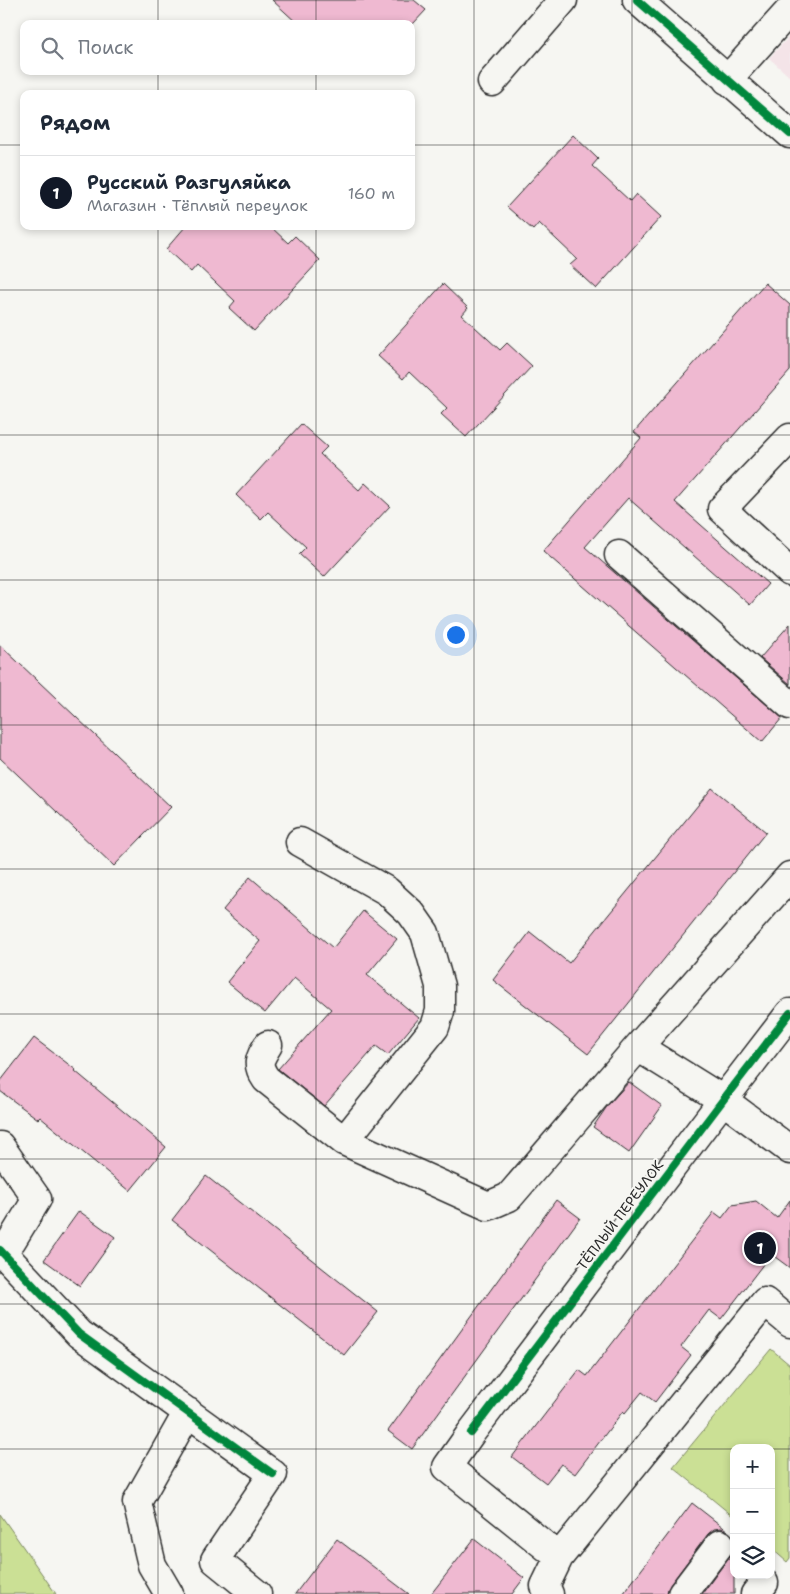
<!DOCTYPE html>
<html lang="ru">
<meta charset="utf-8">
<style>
:root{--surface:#fff;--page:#f2f2f3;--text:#1f2937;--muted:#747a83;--line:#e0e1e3;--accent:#111827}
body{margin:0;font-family:"Shantell Sans",sans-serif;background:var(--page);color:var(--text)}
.controls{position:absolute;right:15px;bottom:15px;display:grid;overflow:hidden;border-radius:10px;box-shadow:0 2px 8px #0003}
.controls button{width:45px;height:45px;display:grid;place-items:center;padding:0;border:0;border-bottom:1px solid var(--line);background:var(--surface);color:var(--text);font:25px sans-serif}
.you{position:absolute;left:455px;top:634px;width:18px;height:18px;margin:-12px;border:4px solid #fff;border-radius:50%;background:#1a73e8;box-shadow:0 0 0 8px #1a73e833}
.badge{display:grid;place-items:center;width:32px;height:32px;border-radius:50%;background:var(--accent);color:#fff;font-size:16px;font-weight:700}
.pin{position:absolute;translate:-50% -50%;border:2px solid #fff;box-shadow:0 1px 5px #0006}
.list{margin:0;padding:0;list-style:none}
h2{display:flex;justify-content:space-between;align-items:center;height:65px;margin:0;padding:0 20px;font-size:21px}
h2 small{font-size:16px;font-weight:400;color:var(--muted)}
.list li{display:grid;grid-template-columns:32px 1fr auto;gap:15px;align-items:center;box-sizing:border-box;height:75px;padding:0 20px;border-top:1px solid var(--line)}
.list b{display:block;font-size:19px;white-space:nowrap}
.list p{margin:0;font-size:16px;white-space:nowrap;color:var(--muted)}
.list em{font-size:16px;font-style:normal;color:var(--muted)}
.icon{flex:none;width:28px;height:28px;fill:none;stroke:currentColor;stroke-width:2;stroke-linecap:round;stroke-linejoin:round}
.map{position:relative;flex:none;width:790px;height:1594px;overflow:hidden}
.search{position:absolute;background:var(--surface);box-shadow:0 2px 8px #0003;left:20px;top:20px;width:395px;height:55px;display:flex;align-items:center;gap:12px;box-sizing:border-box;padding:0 18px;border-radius:10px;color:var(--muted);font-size:19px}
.panel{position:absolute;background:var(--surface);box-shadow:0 2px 8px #0003;left:20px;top:90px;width:395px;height:140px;border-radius:10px}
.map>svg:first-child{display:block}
.built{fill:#f4e4e8}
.green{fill:#cbe095;stroke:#7b8660}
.building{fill:#efb9d1;stroke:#2b2b2b}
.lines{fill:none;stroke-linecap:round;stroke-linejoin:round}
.minor-casing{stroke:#2b2b2b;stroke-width:31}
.minor{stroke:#f6f6f2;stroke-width:28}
.cycleway-casing{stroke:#f6f6f2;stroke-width:11}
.cycleway{stroke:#00873e;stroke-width:8}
.grid{fill:none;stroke:#2b2b2b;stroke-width:1;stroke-opacity:0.55}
.labels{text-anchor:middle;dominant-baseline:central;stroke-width:4;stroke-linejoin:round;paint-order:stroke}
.street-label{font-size:14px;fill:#2b2b2b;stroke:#f6f6f2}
</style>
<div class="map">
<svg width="790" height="1594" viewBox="0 0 790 1594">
<rect width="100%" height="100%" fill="#f6f6f2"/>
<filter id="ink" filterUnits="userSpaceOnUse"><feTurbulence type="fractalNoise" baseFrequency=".02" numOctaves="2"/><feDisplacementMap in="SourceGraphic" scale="10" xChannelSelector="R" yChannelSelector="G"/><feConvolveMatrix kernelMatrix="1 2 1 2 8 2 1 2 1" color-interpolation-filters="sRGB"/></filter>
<g filter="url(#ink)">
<!-- built -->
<path class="built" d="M 790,36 L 790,77 L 769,58 Z"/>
<!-- green -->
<path class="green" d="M 771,1349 L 790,1365 L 790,1558 L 787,1562 L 771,1548 L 771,1448 L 734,1448 L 734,1517 L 673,1467 Z
M 0,1514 L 56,1594 L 0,1594 Z"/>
<!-- building -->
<path class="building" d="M 272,0 L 414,0 L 426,10 L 413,24 L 298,24 Z
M 573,135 L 598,159 L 592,166 L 630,201 L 636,194 L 661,217 L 596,289 L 570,265 L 577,259 L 539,223 L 533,230 L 507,207 Z
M 186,226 L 270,226 L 288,243 L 295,236 L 320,260 L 254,331 L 229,308 L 235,301 L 197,265 L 191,272 L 166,249 Z
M 765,283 L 790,305 L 790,371 L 675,502 L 768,584 L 750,605 L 628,498 L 585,547 L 782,718 L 762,742 L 543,551 L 641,438 L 634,432 Z
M 443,284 L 468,308 L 462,315 L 500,350 L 507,343 L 532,366 L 466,437 L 441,414 L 447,408 L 409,372 L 403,379 L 378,356 Z
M 301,424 L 327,447 L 320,454 L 359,490 L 365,483 L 390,506 L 324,577 L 299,554 L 306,547 L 268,512 L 261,519 L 236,495 Z
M 790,624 L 790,684 L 760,658 Z
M 0,645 L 171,807 L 114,866 L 0,758 Z
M 712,788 L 766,832 L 588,1054 L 493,980 L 530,932 L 569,963 Z
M 250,877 L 333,948 L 363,911 L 397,939 L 367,975 L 419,1018 L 388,1055 L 376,1046 L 324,1106 L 278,1069 L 331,1009 L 294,978 L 265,1013 L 227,982 L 260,941 L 223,910 Z
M 34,1038 L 76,1070 L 75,1071 L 166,1147 L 130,1191 L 40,1117 L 38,1119 L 0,1091 L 0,1082 Z
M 629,1082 L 662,1106 L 629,1153 L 593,1127 L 608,1105 Z
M 206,1176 L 378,1312 L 344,1355 L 172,1220 Z
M 556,1200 L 580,1218 L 412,1449 L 388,1431 Z
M 790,1200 L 790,1268 L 771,1254 L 721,1319 L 709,1310 L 681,1347 L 691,1355 L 655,1402 L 642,1392 L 625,1413 L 623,1411 L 575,1474 L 561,1464 L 546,1483 L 512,1457 L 579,1370 L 587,1376 L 714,1212 L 722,1218 L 732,1205 L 756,1201 L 777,1218 Z
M 79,1211 L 115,1237 L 80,1286 L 44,1260 Z
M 692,1503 L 728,1531 L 721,1528 L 714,1529 L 708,1534 L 670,1585 L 667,1594 L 623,1594 Z
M 337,1539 L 409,1594 L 295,1594 Z
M 474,1539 L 524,1578 L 512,1594 L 431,1594 Z
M 734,1550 L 734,1594 L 702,1594 L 732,1553 Z"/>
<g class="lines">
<defs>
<path id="minor" d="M 637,0 L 790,134
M 727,80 L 790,10
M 492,82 L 563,0
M 790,438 L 722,509 L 790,572
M 619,555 L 790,705
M 300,842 L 387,891 L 411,913 L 425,933 L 440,986 L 440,1011 L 435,1027 L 344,1141 L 488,1206 L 509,1197 L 638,1047 L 790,876
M 268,1045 C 259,1060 256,1064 266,1079 L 344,1141
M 638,1047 L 723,1100 L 790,1150
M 0,1146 L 37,1199 L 12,1240 L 1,1252
M 0,1250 L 79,1334 L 273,1474 L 215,1560 L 257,1594
M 559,1557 L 447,1467 L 471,1433 L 723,1100 L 790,1013
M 169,1594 L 152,1565 L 137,1502 L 188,1412
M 549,1594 L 545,1586 L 559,1557 L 765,1302 L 790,1323
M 682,1594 L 720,1544
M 755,1594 L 764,1583"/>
</defs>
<!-- minor casing -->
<use href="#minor" class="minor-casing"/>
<!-- minor -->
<use href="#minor" class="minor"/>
<defs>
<path id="cycleway" d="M 637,0 L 790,134
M 0,1250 L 79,1334 L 273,1474
M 471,1433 L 723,1100 L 790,1013"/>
</defs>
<!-- cycleway casing -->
<use href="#cycleway" class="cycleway-casing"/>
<!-- cycleway -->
<use href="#cycleway" class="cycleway"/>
</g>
</g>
<!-- grid -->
<path class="grid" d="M 158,0 L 158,24M 316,0 L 316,24M 474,0 L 474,1594M 632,0 L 632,1594M 158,71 L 158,94M 316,71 L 316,94M 0,145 L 24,145M 411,145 L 790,145M 158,226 L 158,1594M 316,226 L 316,1594M 0,290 L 790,290M 0,435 L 790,435M 0,580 L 790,580M 0,725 L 790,725M 0,869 L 790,869M 0,1014 L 790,1014M 0,1159 L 790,1159M 0,1304 L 790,1304M 0,1449 L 734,1449M 771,1449 L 790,1449"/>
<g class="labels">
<!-- street labels -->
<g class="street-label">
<text transform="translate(620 1215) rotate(-53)">ТЁПЛЫЙ ПЕРЕУЛОК</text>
</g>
</g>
</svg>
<div class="controls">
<button>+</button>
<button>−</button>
<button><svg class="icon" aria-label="layers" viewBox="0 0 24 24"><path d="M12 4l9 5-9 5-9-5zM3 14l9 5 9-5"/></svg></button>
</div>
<div class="you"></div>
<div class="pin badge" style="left:760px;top:1248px">1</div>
<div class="search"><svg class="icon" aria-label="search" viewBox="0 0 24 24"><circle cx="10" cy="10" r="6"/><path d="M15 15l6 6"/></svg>Поиск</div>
<section class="panel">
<h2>Рядом<small></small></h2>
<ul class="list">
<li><span class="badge">1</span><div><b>Русский Разгуляйка</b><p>Магазин · Тёплый переулок</p></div><em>160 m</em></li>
</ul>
</section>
</div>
